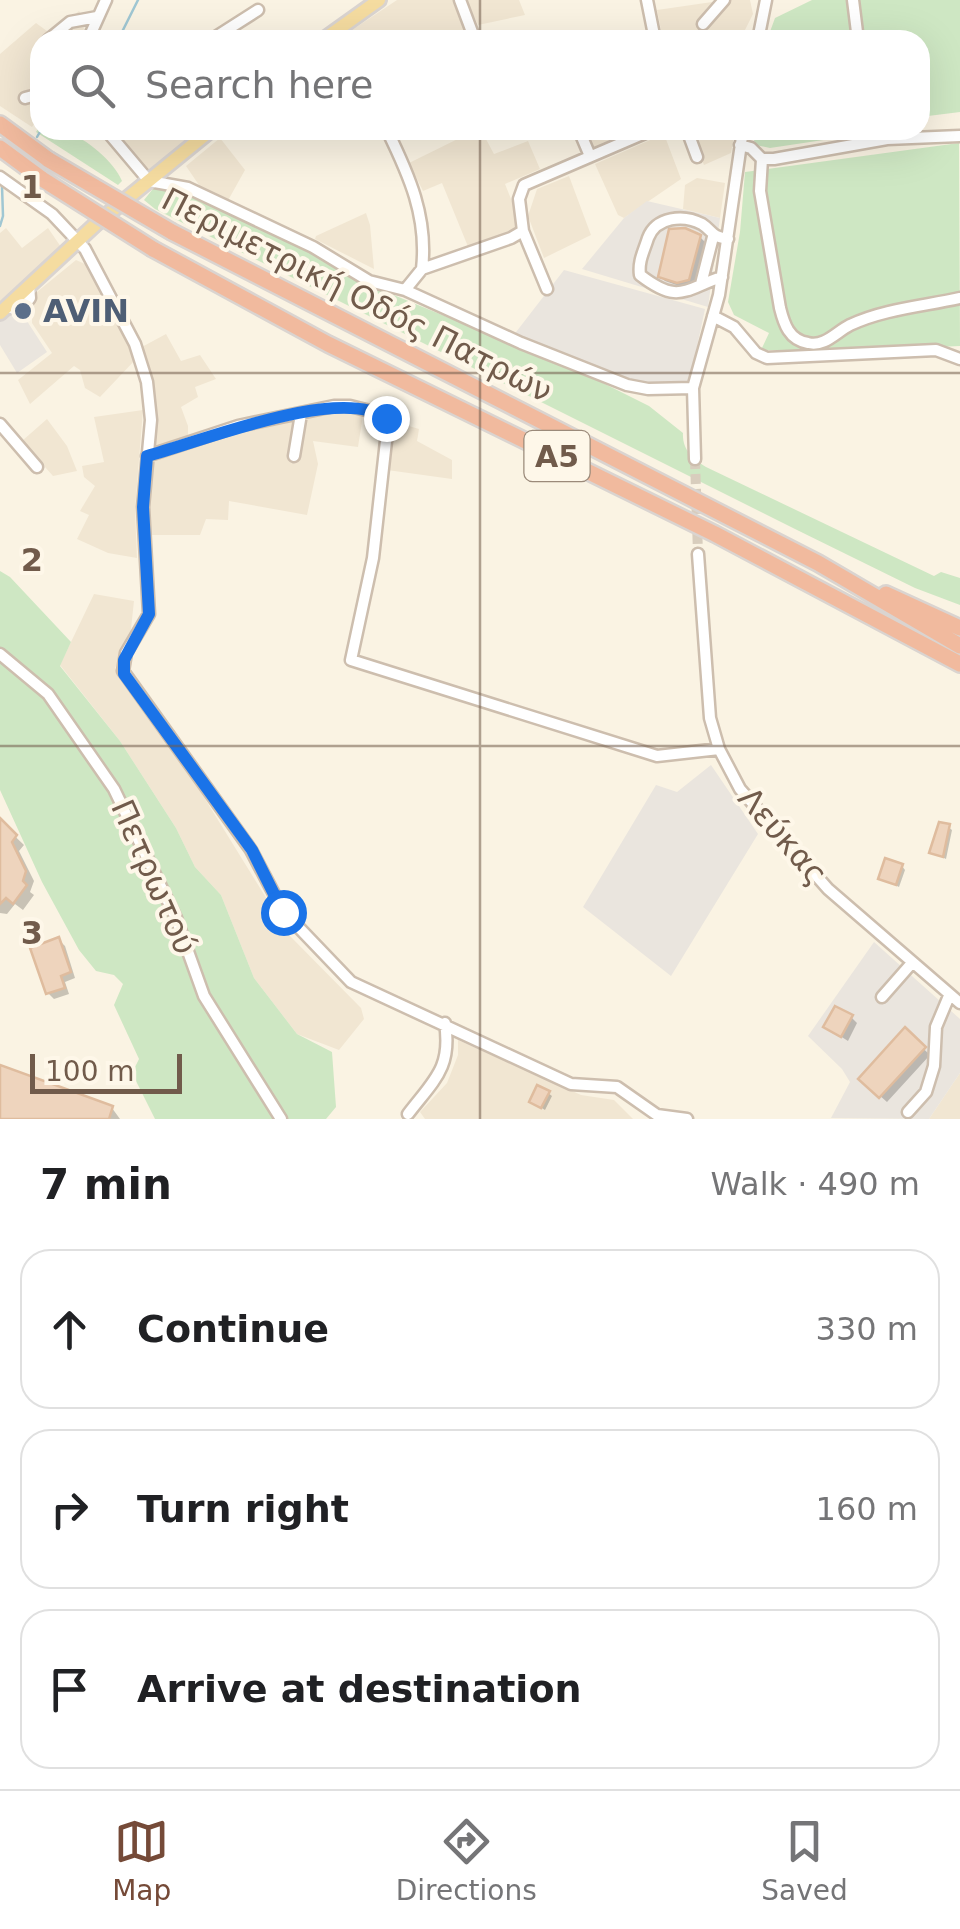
<!DOCTYPE html>
<meta charset="utf-8">
<style>
:root{--surface:#fff;--page:#f2f2f2;--text:#202124;--muted:#757577;--line:#e0e0e0;--accent:#754a38}
body{margin:0;font-family:"DejaVu Sans",sans-serif;background:var(--page);color:var(--text)}
.scale{position:absolute;left:30px;bottom:25px;width:152px;box-sizing:border-box;padding-left:10px;border:5px solid #715b4b;border-top:0;font-size:28px;line-height:35px;white-space:nowrap;color:#715b4b;-webkit-text-stroke:8px #fef7e9;paint-order:stroke}
.stop{position:absolute;width:30px;height:30px;margin:-22px;border:8px solid #1a73e8;border-radius:50%;background:#fff}
.stop.end{background:#1a73e8;border-color:#fff;box-shadow:0 2px 10px #0008}
.list{margin:0;padding:0;list-style:none}
h2{display:flex;justify-content:space-between;align-items:center;height:130px;margin:0;padding:0 40px;font-size:42px}
h2 small{font-size:32px;font-weight:400;color:var(--muted)}
.list li{display:grid;grid-template-columns:65px 1fr auto;gap:30px;align-items:center;box-sizing:border-box;height:160px;margin:0 20px 20px;padding:0 20px;border:2px solid var(--line);border-radius:30px}
.list b{display:block;font-size:38px;white-space:nowrap}
.list em{font-size:32px;font-style:normal;color:var(--muted)}
.icon{flex:none;width:55px;height:55px;fill:none;stroke:currentColor;stroke-width:2;stroke-linecap:round;stroke-linejoin:round}
.map{position:relative;flex:none;width:960px;height:1119px;overflow:hidden}
.search{position:absolute;background:var(--surface);box-shadow:0 10px 40px #0002;left:30px;right:30px;top:30px;height:110px;display:flex;align-items:center;gap:25px;box-sizing:border-box;padding:0 35px;border-radius:30px;color:var(--muted);font-size:38px}
.sheet{height:670px;background:var(--surface)}
nav{display:flex;justify-content:space-around;align-items:center;box-sizing:border-box;height:140px;border-top:2px solid var(--line);background:var(--surface);font-size:28px;color:var(--muted)}
nav a{display:grid;justify-items:center;gap:5px}
nav .on{color:var(--accent)}
.map>svg:first-child{display:block}
.residential{fill:#f1e6d2}
.industrial{fill:#eae5de}
.green{fill:#cee7c3}
.shadow{fill:#0003}
.lines{fill:none;stroke-linecap:round;stroke-linejoin:round}
.stream{stroke:#a0c7d3;stroke-width:2.5}
.building{fill:#eed4bd;stroke:#dfbc9e;stroke-width:2.5}
.minor-tunnel{stroke:#d8cdbd;stroke-width:10;stroke-dasharray:10 5;stroke-linecap:butt}
.minor-casing{stroke:#cdbeae;stroke-width:15}
.major-casing{stroke:#dad4d0;stroke-width:18}
.highway-casing{stroke:#dad4d0;stroke-width:20}
.minor{stroke:#fff;stroke-width:10}
.major{stroke:#f5dca0;stroke-width:12}
.highway{stroke:#f1ba9e;stroke-width:15}
.highway-bridge-casing{stroke:#dad4d0;stroke-width:20;stroke-linecap:butt}
.highway-bridge{stroke:#f1ba9e;stroke-width:15}
.route{stroke:#1a73e8;stroke-width:12}
.grid{fill:none;stroke:#715b4b;stroke-width:2.5;stroke-opacity:0.55}
.service-dot{fill:#5c6f8a;stroke:#fef7e9;stroke-width:4}
.labels{text-anchor:middle;dominant-baseline:central;stroke-width:8;stroke-linejoin:round;paint-order:stroke}
.shield{fill:#fef7e9;stroke:#9b8a7a;stroke-width:2.5}
.shield-label{font-size:30px;font-weight:bold;fill:#715b4b}
.street-label{font-size:32px;fill:#715b4b;stroke:#fef7e9}
.service-label{font-size:32px;font-weight:bold;fill:#4e5e75;stroke:#fef7e9;text-anchor:start}
.grid-label{font-size:32px;text-anchor:middle;font-weight:bold;fill:#715b4b;stroke:#fef7e9;stroke-width:8;stroke-linejoin:round;paint-order:stroke}
</style>
<div class="map">
<svg width="960" height="1119" viewBox="0 0 960 1119">
<rect width="100%" height="100%" fill="#faf3e3"/>
<!-- residential -->
<path class="residential" d="M 397,0 L 455,0 L 472,40 L 346,40 L 343,36 Z
M 466,0 L 519,0 L 525,15 L 478,25 Z
M 726,0 L 750,0 L 753,14 L 740,40 L 663,40 L 657,10 Z
M 79,11 L 85,21 L 82,40 L 40,40 L 40,115 L 32,127 L 0,106 L 0,54 L 36,23 L 51,34 Z
M 118,130 L 196,130 L 198,131 L 148,171 L 114,135 Z
M 476,130 L 481,130 L 494,154 L 528,141 L 540,169 L 505,184 L 519,219 L 517,227 L 469,249 L 442,183 L 423,191 L 409,163 Z
M 584,130 L 618,130 L 623,142 L 597,151 L 591,147 Z
M 690,130 L 735,130 L 731,153 L 704,165 Z
M 664,134 L 681,179 L 624,218 L 618,215 L 595,164 Z
M 220,138 L 245,170 L 226,204 L 201,188 L 186,166 Z
M 569,176 L 591,235 L 544,258 L 528,216 L 537,189 Z
M 697,178 L 725,183 L 720,218 L 683,209 L 685,185 Z
M 366,213 L 370,225 L 374,269 L 315,239 L 316,236 Z
M 6,228 L 22,248 L 48,228 L 61,247 L 0,301 L 0,233 Z
M 76,260 L 85,264 L 99,286 L 128,336 L 136,359 L 100,397 L 85,388 L 80,370 L 74,366 L 30,404 L 18,380 L 52,353 L 32,323 L 32,296 Z
M 166,334 L 181,361 L 200,355 L 216,379 L 195,387 L 198,397 L 181,407 L 188,426 L 188,449 L 224,435 L 285,424 L 325,410 L 344,409 L 363,415 L 358,447 L 313,441 L 318,464 L 307,515 L 229,501 L 228,520 L 206,519 L 200,535 L 148,535 L 150,451 L 140,348 Z
M 143,410 L 135,509 L 137,558 L 108,553 L 77,539 L 89,515 L 80,511 L 95,486 L 84,477 L 82,466 L 104,462 L 94,417 Z
M 47,419 L 67,446 L 77,471 L 53,476 L 22,441 Z
M 392,421 L 419,429 L 417,441 L 452,460 L 452,479 L 387,470 Z
M 94,594 L 134,601 L 130,638 L 115,668 L 197,786 L 289,935 L 361,1008 L 364,1019 L 339,1050 L 297,1034 L 254,978 L 221,895 L 195,867 L 176,828 L 120,741 L 60,665 Z
M 458,1040 L 581,1095 L 614,1100 L 633,1119 L 425,1119 L 420,1112 L 447,1083 L 458,1055 Z
M 960,1073 L 960,1119 L 929,1119 Z"/>
<!-- industrial -->
<path class="industrial" d="M 647,201 L 720,218 L 708,307 L 582,269 L 624,218 Z
M 564,270 L 705,309 L 689,384 L 645,383 L 585,367 L 513,336 Z
M 16,304 L 47,352 L 17,373 L 0,345 L 0,319 Z
M 711,765 L 758,834 L 671,976 L 583,907 L 656,785 L 677,792 Z
M 874,942 L 960,1019 L 960,1073 L 929,1119 L 831,1118 L 850,1082 L 842,1069 L 808,1036 Z"/>
<!-- green -->
<path class="green" d="M 812,0 L 960,0 L 960,112 L 920,117 L 920,40 L 767,40 L 775,18 Z
M 40,126 L 40,130 C 48,130 58,128 66,131 C 86,139 114,161 122,181 L 118,185 L 36,132 Z
M 890,130 L 770,148 L 756,145 L 750,131 Z
M 959,143 L 960,346 L 825,352 L 761,350 L 769,333 L 734,315 L 728,302 L 740,232 L 745,172 Z
M 156,185 L 184,191 L 302,247 L 355,279 L 583,373 L 649,406 L 683,433 C 682,450 693,459 706,467 L 934,576 L 941,572 L 960,578 L 960,605 L 915,588 L 795,529 L 155,209 L 144,200 Z
M 0,571 L 10,577 L 71,642 L 60,666 L 120,741 L 176,828 L 195,867 L 221,895 L 254,978 L 297,1034 L 332,1052 L 336,1107 L 326,1119 L 155,1119 L 132,1073 L 139,1059 L 114,1005 L 123,984 L 114,975 L 96,971 L 79,950 L 42,882 L 0,790 Z"/>
<!-- shadow -->
<path class="shadow" d="M 700,237 L 706,243 L 694,286 L 685,288 L 665,281 L 659,275 Z
M 0,822 L 24,845 L 19,851 L 34,881 L 30,892 L 34,895 L 23,910 L 15,904 L 7,914 L 0,913 Z
M 948,827 L 952,830 L 946,859 L 932,852 Z
M 902,866 L 905,870 L 899,887 L 881,878 Z
M 59,940 L 65,946 L 75,978 L 65,982 L 69,994 L 54,999 L 48,993 Z
M 851,1017 L 857,1023 L 848,1041 L 826,1027 Z
M 905,1031 L 930,1055 L 887,1102 L 861,1079 Z
M 0,1068 L 112,1108 L 120,1119 L 0,1119 Z
M 548,1093 L 552,1096 L 545,1110 L 532,1102 Z"/>
<g class="lines">
<!-- stream -->
<path class="stream" d="M 118,40 L 138,0
M 37,137 L 41,130
M 0,226 L 3,216 L 2,186"/>
</g>
<!-- building -->
<path class="building" d="M 685,228 L 701,235 L 689,280 L 677,283 L 658,277 L 669,229 Z
M 0,818 L 17,835 L 12,842 L 26,871 L 23,881 L 27,885 L 13,904 L 6,898 L 0,904 Z
M 939,822 L 950,824 L 943,857 L 929,853 Z
M 885,858 L 903,864 L 896,885 L 878,879 Z
M 59,937 L 71,972 L 61,976 L 65,988 L 46,994 L 30,948 Z
M 835,1006 L 853,1015 L 841,1037 L 823,1027 Z
M 905,1027 L 926,1047 L 879,1098 L 858,1079 Z
M 0,1065 L 113,1106 L 109,1119 L 0,1119 Z
M 537,1085 L 550,1091 L 541,1108 L 529,1102 Z"/>
<g class="lines">
<!-- minor-tunnel -->
<path class="minor-tunnel" d="M 695,459 L 698,554"/>
<defs>
<path id="minor" d="M 460,0 L 475,40
M 647,0 L 655,40
M 853,0 L 858,40
M 703,24 L 724,0
M 48,40 L 70,22 L 97,17
M 88,40 L 106,0
M 211,40 L 258,10
M 758,40 L 766,0
M 25,98 L 40,94
M 106,130 L 149,181 L 188,188 L 313,247 L 369,281 L 405,290 L 521,343 L 627,385 L 648,389 L 693,388
M 387,130 C 409,175 428,217 422,269
M 579,130 L 590,156
M 687,130 L 697,157
M 740,145 L 751,148 L 762,159 L 774,159 L 887,139 L 960,136
M 762,159 L 760,191 L 780,308 C 784,324 789,340 808,343 C 825,347 836,332 850,325 C 884,309 924,306 960,298
M 0,177 L 52,214 L 85,249 L 135,344 L 147,382 L 151,420 L 143,507 L 149,614 L 126,653 L 123,671 L 251,850 L 283,911 L 351,982 L 571,1084 L 617,1087 L 657,1115 L 687,1119
M 523,231 L 547,289
M 722,277 C 684,289 679,305 640,275 C 638,261 644,251 648,238 C 656,217 683,214 702,224 C 714,232 710,236 728,239
M 701,284 L 713,237
M 405,290 L 422,269 L 511,238 L 523,231 L 519,199 L 524,185 L 652,130
M 6,308 L 23,307 L 30,298 L 29,286
M 713,316 L 734,327 L 756,353 L 767,358 L 936,350 L 960,359
M 0,424 L 37,467
M 147,456 L 238,426 L 334,406 L 350,406 L 382,414 L 388,423 L 373,558 L 351,660 L 657,756 L 719,749
M 294,456 L 301,414
M 695,459 L 693,388 L 719,295 L 743,130
M 698,554 L 710,718 L 719,749 L 740,789 L 828,889 L 960,1003
M 0,654 L 48,694 L 114,789 L 176,918 L 204,996 L 281,1119
M 882,997 L 911,964
M 908,1112 L 926,1092 L 934,1066 L 936,1027 L 949,996
M 408,1114 C 434,1080 452,1068 445,1023"/>
<path id="major" d="M 323,40 L 379,0
M 0,313 L 97,223 L 211,130"/>
<path id="highway" d="M 0,124 L 49,160
M 0,148 L 42,179
M 172,232 L 818,563 L 960,646
M 153,249 L 328,344 L 715,534 L 960,664
M 886,594 L 960,628"/>
</defs>
<!-- minor casing -->
<use href="#minor" class="minor-casing"/>
<!-- major casing -->
<use href="#major" class="major-casing"/>
<!-- highway casing -->
<use href="#highway" class="highway-casing"/>
<!-- minor -->
<use href="#minor" class="minor"/>
<!-- major -->
<use href="#major" class="major"/>
<!-- highway -->
<use href="#highway" class="highway"/>
<defs>
<path id="highway-bridge" d="M 49,160 L 172,232
M 42,179 L 153,249"/>
</defs>
<!-- highway-bridge casing -->
<use href="#highway-bridge" class="highway-bridge-casing"/>
<!-- highway-bridge -->
<use href="#highway-bridge" class="highway-bridge"/>
</g>
<g class="lines">
<!-- route -->
<path class="route" d="M 283,912 L 252,850 L 124,674 L 124,660 L 149,614 L 143,507 L 147,456 C 201,442 339,385 386,418"/>
</g>
<!-- grid -->
<path class="grid" d="M 480,0 L 480,40M 480,130 L 480,1119M 0,373 L 960,373M 0,746 L 960,746"/>
<!-- markers -->
<circle class="service-dot" cx="23" cy="311" r="10"/>
<g class="labels">
<!-- shield labels -->
<rect class="shield" x="524.5" y="431" width="65" height="50" rx="8"/>
<g class="shield-label">
<text x="557" y="456">Α5</text>
</g>
<!-- street labels -->
<g class="street-label">
<text transform="translate(357 295) rotate(27)">Περιμετρική Οδός Πατρών</text>
<text transform="translate(783 836) rotate(49)">Λεύκας</text>
<text transform="translate(154 877) rotate(66)">Πετρωτού</text>
</g>
<!-- service labels -->
<g class="service-label">
<text x="43" y="311">AVIN</text>
</g>
</g>
<g class="grid-label">
<text x="32" y="198">1</text>
<text x="32" y="571">2</text>
<text x="32" y="944">3</text>
</g>
</svg>
<div class="scale">100 m</div>
<div class="stop" style="left:283px;top:912px"></div>
<div class="stop end" style="left:386px;top:418px"></div>
<div class="search"><svg class="icon" aria-label="search" viewBox="0 0 24 24"><circle cx="10" cy="10" r="6"/><path d="M15 15l6 6"/></svg>Search here</div>
</div>
<section class="sheet">
<h2>7 min<small>Walk · 490 m</small></h2>
<ul class="list">
<li><svg class="icon" aria-label="ahead" viewBox="0 0 24 24"><path d="M12 20V5M6 11l6-6 6 6"/></svg><div><b>Continue</b></div><em>330 m</em></li>
<li><svg class="icon" aria-label="right" viewBox="0 0 24 24"><path d="M7 20v-9h11M14 6l5 5-5 5"/></svg><div><b>Turn right</b></div><em>160 m</em></li>
<li><svg class="icon" aria-label="arrive" viewBox="0 0 24 24"><path d="M6 21V4h12l-3 4 3 4H6"/></svg><div><b>Arrive at destination</b></div></li>
</ul>
</section>
<nav>
<a class="on"><svg class="icon" aria-label="map" viewBox="0 0 24 24"><path d="M3 6l6-2 6 2 6-2v14l-6 2-6-2-6 2zM9 4v14M15 6v14"/></svg>Map</a>
<a><svg class="icon" aria-label="directions" viewBox="0 0 24 24"><path d="M12 3l9 9-9 9-9-9zM9 14v-3h6M13 9l2 2-2 2"/></svg>Directions</a>
<a><svg class="icon" aria-label="saved" viewBox="0 0 24 24"><path d="M7 4h10v16l-5-4-5 4z"/></svg>Saved</a>
</nav>
